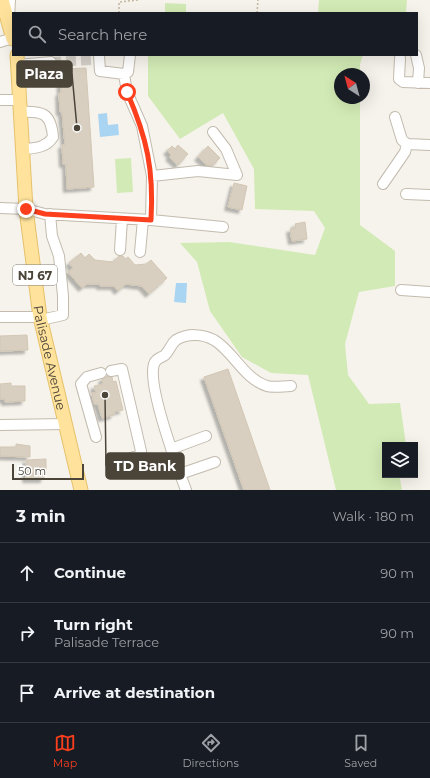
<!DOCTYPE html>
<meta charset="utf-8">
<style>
:root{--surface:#171b24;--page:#242831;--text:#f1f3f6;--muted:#9ea1a6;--line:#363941;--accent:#fc3f1d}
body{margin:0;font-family:Montserrat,sans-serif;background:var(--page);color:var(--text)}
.controls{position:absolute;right:12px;bottom:12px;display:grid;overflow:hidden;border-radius:0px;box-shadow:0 4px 16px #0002}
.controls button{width:36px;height:36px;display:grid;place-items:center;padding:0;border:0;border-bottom:1px solid var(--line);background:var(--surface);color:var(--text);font:20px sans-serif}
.compass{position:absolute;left:334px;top:68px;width:36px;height:36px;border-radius:50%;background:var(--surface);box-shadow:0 4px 16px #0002;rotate:324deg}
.scale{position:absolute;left:12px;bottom:10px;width:72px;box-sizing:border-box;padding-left:4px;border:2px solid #4b4439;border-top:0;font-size:11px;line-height:14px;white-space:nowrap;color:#4b4439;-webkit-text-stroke:3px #fff;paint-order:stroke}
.stop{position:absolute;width:12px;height:12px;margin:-9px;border:3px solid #fc3f1d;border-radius:50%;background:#fff}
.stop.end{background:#fc3f1d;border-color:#fff;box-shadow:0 1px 4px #0008}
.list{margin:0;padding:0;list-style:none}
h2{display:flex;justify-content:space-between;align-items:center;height:52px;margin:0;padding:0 16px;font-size:17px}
h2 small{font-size:13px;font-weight:400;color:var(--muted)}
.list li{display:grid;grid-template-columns:26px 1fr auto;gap:12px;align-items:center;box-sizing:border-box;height:60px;padding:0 16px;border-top:1px solid var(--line)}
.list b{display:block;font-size:15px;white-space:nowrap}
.list p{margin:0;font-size:13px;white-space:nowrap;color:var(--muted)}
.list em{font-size:13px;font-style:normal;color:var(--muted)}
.icon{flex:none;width:22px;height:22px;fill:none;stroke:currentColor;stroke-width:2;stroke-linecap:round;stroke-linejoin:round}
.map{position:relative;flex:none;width:430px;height:490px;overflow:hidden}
.search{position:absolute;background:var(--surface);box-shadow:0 4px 16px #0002;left:12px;right:12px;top:12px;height:44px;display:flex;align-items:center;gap:10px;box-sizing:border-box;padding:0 14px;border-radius:0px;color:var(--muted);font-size:15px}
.sheet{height:232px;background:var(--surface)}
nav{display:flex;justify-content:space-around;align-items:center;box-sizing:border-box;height:56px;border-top:1px solid var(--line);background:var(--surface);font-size:11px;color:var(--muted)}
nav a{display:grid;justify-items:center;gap:2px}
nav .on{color:var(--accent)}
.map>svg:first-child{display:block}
.green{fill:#d2eab5}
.water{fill:#a9d4f2}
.building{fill:#d8cfc1;stroke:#d3c7b4;filter:url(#shadow)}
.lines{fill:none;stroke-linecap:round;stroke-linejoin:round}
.minor-tunnel{stroke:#d4d0c8;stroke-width:10;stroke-dasharray:10 5;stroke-linecap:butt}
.minor-casing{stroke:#c2bbae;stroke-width:12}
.major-casing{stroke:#e6c16a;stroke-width:15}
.path{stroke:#c4b79f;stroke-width:1.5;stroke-dasharray:2 2;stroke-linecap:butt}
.minor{stroke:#fff;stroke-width:10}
.major{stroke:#ffe39c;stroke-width:13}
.route{stroke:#fc3f1d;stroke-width:5}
.labels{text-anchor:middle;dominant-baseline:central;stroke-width:3;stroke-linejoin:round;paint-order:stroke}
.shield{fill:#fff;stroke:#817c74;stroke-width:1}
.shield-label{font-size:12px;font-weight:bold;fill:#4b4439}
.street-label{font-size:13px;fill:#4b4439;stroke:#fff}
.leader{fill:none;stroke:#4b4439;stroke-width:1.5}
.callout-dot{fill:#4b4439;stroke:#fff;stroke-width:1.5}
.callout{fill:#4b4439;stroke:#4b4439;stroke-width:1.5}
.callout-label{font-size:14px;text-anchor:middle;font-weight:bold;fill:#fff}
</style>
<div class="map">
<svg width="430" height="490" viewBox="0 0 430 490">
<defs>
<filter id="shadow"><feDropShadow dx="-3.5" dy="3.5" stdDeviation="1" flood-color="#0004"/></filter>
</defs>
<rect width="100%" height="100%" fill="#f6f3ec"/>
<!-- green -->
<path class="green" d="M 319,0 L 407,0 L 406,13 L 318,13 Z
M 165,3 L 186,4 L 186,13 L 165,13 Z
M 148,55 L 363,55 L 360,64 L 360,74 L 340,74 L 340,98 L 360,98 L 360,225 L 395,251 L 395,286 L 359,292 L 345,344 L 348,375 L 369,404 L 400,403 L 406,445 L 385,445 L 385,475 L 401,475 L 400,479 L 402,490 L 336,490 L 308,375 L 271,373 L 242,357 L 210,311 L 197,262 L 180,243 L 229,242 L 315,255 L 325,228 L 314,211 L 255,209 L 254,169 L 223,113 L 180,139 L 148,96 Z
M 131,158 L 133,192 L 117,193 L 115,159 Z"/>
<!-- water -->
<path class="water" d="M 107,113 L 108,125 L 118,124 L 119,135 L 100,137 L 98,114 Z
M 176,283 L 187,283 L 186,303 L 174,302 Z"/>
<!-- building -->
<path class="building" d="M 86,68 L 94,187 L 67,189 L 66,164 L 63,164 L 62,145 L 65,145 L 62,112 L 60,112 L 59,93 L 61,93 L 60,69 Z
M 178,145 L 188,154 L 178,165 L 169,157 L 171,155 L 167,151 L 172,146 L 175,149 Z
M 208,146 L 220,158 L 212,166 L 207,165 L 198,157 Z
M 234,183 L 247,186 L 242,210 L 228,207 Z
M 305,222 L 307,239 L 292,241 L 290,229 L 296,228 L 295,224 Z
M 81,253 L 85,258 L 89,254 L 95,260 L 113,262 L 119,256 L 123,256 L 125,259 L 128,257 L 135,265 L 146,264 L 151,260 L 167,278 L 149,294 L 142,286 L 126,284 L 118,291 L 114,286 L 100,286 L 100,284 L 87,284 L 82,288 L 68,272 L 73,268 L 69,263 Z
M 27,335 L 28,350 L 0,351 L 0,336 Z
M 228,369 L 270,490 L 244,490 L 204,377 Z
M 107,376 L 112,377 L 113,382 L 116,381 L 123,410 L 114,412 L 114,415 L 102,418 L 98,404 L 94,404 L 92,393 L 96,393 L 94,386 L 103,384 L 102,379 Z
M 11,383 L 11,386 L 25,386 L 25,401 L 5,402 L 5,399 L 0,399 L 0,384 Z
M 16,444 L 30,446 L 30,457 L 0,456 L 0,447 L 16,447 Z
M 46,459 L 46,475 L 44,475 L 44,479 L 26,479 L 26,460 Z"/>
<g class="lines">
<!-- minor-tunnel -->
<path class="minor-tunnel" d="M 51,62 L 92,60"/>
<defs>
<path id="minor" d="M 9,19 L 10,0
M 0,42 L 13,38
M 99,55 L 100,71 L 124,74 L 128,72 L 130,55
M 416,55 L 419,68 L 418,83
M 400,58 L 399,79 L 403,82 L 430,83
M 18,65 L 51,62
M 124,74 L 127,92 L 142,126 L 152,176
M 0,100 L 20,100
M 20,112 C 43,111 51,113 53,137 C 46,148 35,148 23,149
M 213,132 L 226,149 L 237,175 L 198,171 L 152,176 L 151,220 L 223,227
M 407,144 L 430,145
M 383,184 L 405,152 L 407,144 L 402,140 L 395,117
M 406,194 L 430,195
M 0,208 L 26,209 L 45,214 L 151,220
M 120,250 L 122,219
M 140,252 L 143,220
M 401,290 L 430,292
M 0,317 L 40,317
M 41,320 L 63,315 L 63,296 L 59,256 L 52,236 L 50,214
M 111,371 L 122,369 L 141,451 L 141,455 L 131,458
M 0,425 L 66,424
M 96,437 L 81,384 L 87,377 L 101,373
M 171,449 L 206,436
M 180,474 L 215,462
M 186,490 C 177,466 147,386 154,364 C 156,358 161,358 165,355 C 170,350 171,344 176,340 C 188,333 203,334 214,340 C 233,351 244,379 267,386 C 273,388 284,386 291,386"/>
<g id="major">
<path d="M 2,0 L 13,39"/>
<path id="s1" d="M 17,55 L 26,209 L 40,317 L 81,490"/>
</g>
</defs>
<!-- minor casing -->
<use href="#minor" class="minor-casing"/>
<!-- major casing -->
<use href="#major" class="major-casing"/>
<!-- path -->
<path class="path" d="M 119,13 L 119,2 L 138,0
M 257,13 L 258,0"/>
<!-- minor -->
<use href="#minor" class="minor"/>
<!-- major -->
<use href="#major" class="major"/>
</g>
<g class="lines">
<!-- route -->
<path class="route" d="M 26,209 L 45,214 L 151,220 C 154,170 147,138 127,92"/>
</g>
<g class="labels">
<!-- shield labels -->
<rect class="shield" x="13" y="265" width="44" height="20" rx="3"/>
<g class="shield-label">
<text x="35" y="275">NJ 67</text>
</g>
<!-- street labels -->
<g class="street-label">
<text stroke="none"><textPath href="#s1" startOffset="305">Palisade Avenue</textPath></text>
</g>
</g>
<!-- callouts -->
<path class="leader" d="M77 128L72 74M105 395L106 466"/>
<g class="callout-dot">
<circle cx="77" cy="128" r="4"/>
<circle cx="105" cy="395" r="4"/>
</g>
<g class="callout">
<rect x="17" y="61" width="55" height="26" rx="4"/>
<rect x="106" y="453" width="78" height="26" rx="4"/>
</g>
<g class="callout-label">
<text x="44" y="79">Plaza</text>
<text x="145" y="471">TD Bank</text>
</g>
</svg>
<div class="controls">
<button><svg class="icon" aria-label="layers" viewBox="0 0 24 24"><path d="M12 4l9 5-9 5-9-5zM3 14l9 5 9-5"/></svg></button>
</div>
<svg class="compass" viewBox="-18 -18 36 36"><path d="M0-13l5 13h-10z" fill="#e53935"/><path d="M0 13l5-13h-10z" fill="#9ea1a6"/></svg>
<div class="scale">50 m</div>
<div class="stop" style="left:127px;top:92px"></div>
<div class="stop end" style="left:26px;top:209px"></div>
<div class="search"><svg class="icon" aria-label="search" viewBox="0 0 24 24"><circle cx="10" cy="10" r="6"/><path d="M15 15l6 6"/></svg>Search here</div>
</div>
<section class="sheet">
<h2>3 min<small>Walk · 180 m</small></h2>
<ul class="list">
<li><svg class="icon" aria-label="ahead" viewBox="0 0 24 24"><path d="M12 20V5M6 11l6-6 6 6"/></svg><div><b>Continue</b></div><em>90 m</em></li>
<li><svg class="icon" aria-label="right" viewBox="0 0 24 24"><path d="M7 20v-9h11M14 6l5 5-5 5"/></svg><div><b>Turn right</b><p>Palisade Terrace</p></div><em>90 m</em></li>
<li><svg class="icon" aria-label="arrive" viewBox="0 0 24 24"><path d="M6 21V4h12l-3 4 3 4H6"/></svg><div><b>Arrive at destination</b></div></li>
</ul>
</section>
<nav>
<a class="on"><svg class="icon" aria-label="map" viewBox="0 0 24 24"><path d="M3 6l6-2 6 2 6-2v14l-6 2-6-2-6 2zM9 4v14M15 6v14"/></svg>Map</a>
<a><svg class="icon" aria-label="directions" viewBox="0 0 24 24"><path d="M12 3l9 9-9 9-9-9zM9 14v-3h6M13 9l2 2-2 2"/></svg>Directions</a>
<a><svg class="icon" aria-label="saved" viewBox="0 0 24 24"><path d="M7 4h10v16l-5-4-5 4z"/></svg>Saved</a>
</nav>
